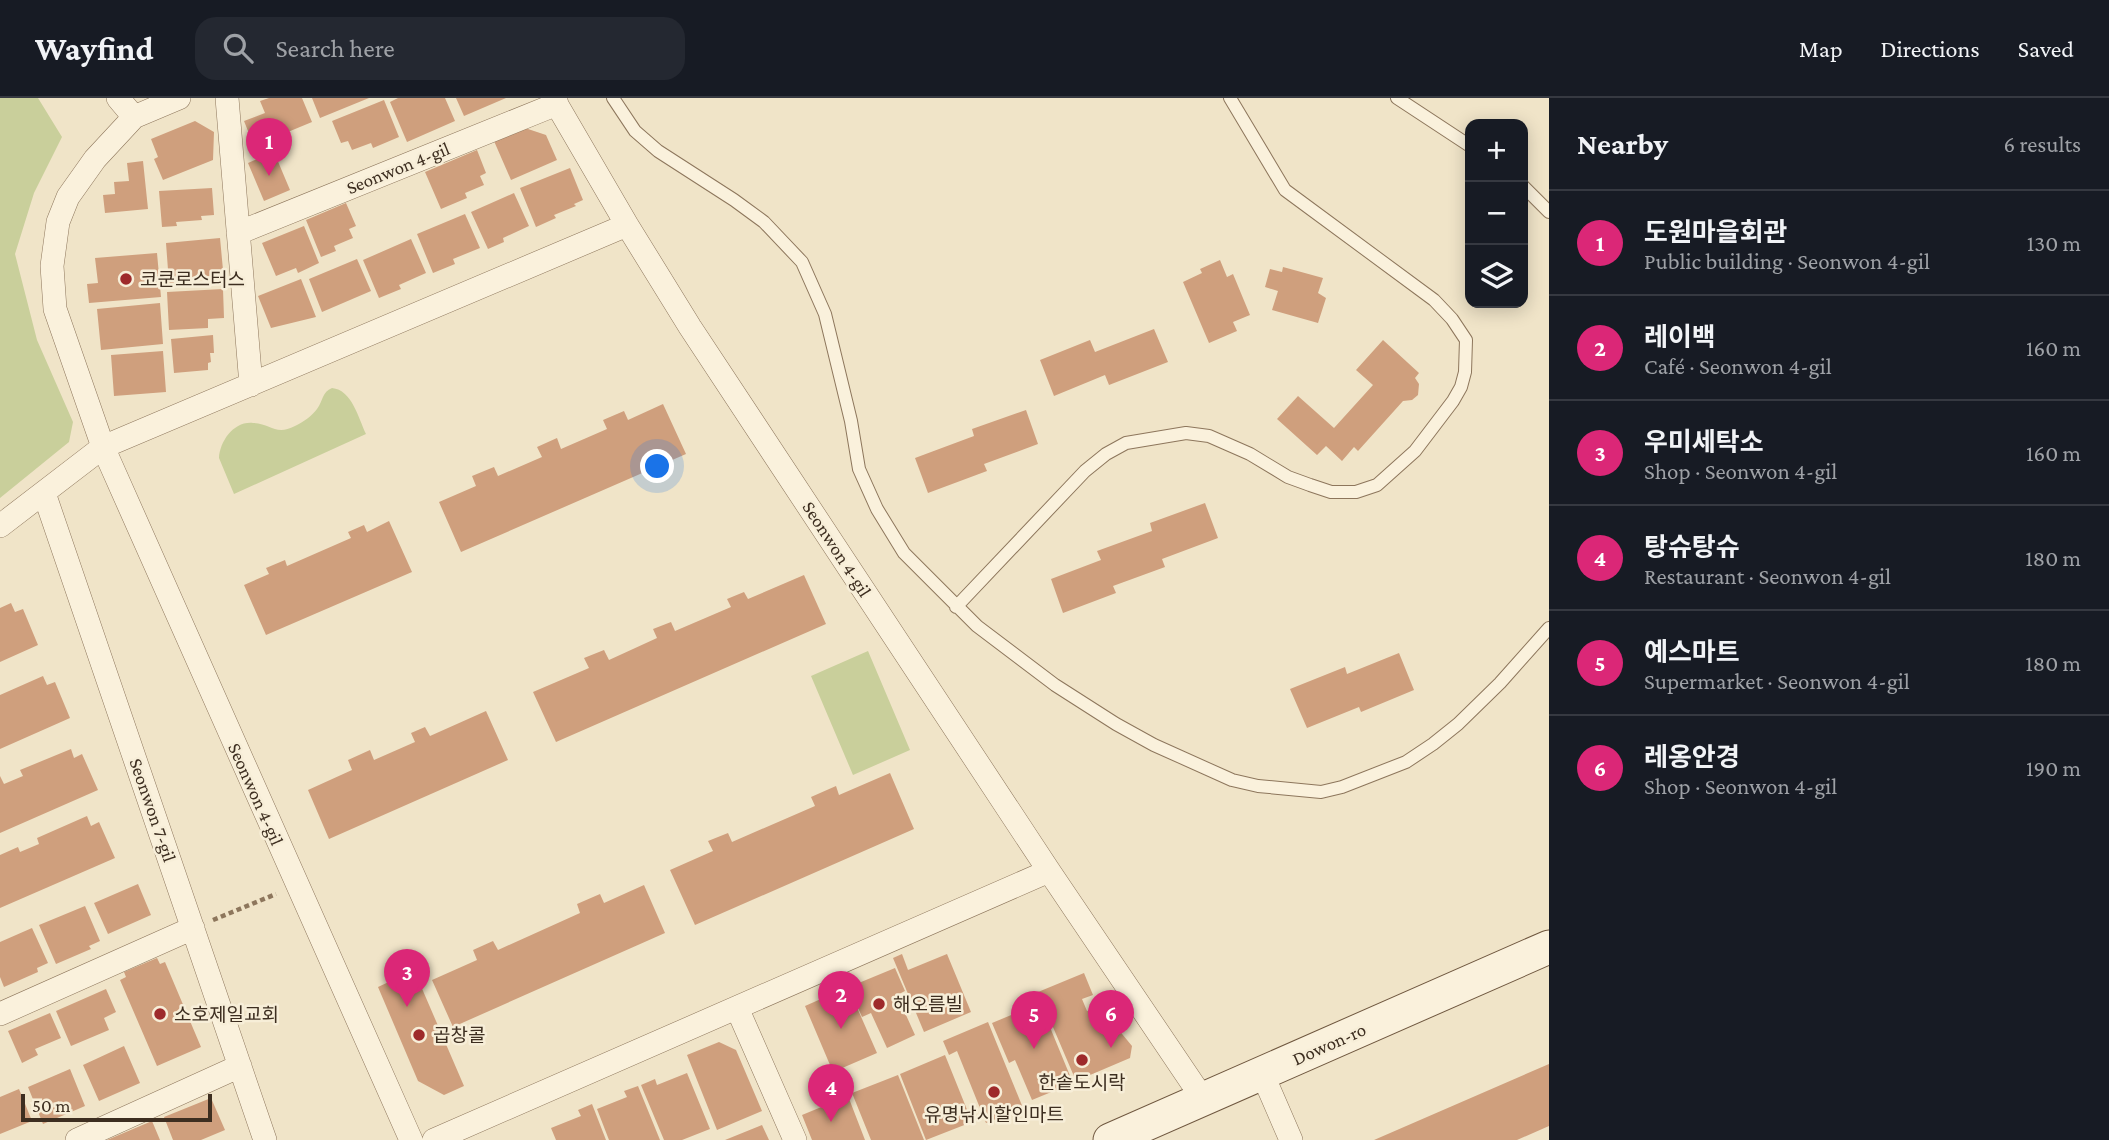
<!DOCTYPE html>
<meta charset="utf-8">
<style>
:root{--surface:#171b24;--page:#242831;--text:#f1f3f6;--muted:#9ea1a6;--line:#363941;--accent:#db2777}
body{margin:0;font-family:"Crimson Pro","Noto Sans KR",serif;background:var(--page);color:var(--text)}
.controls{position:absolute;right:21px;top:21px;display:grid;overflow:hidden;border-radius:14px;box-shadow:0 4px 18px #0003}
.controls button{width:63px;height:63px;display:grid;place-items:center;padding:0;border:0;border-bottom:2px solid var(--line);background:var(--surface);color:var(--text);font:35px sans-serif}
.scale{position:absolute;left:21px;bottom:18px;width:191px;box-sizing:border-box;padding-left:7px;border:4px solid #3d2e20;border-top:0;font-size:19px;line-height:24px;white-space:nowrap;color:#3d2e20;-webkit-text-stroke:5px #f7eed8;paint-order:stroke}
.you{position:absolute;left:658px;top:369px;width:24px;height:24px;margin:-18px;border:5px solid #fff;border-radius:50%;background:#1a73e8;box-shadow:0 0 0 10px #1a73e833}
.badge{display:grid;place-items:center;width:46px;height:46px;border-radius:50%;background:var(--accent);color:#fff;font-size:23px;font-weight:700}
.pin{position:absolute;translate:-50% -58px;filter:drop-shadow(0 2px 4px #0008)}
.pin::after{content:'';position:absolute;top:37px;width:24px;height:21px;background:inherit;clip-path:polygon(0 0,100% 0,50% 100%)}
.list{margin:0;padding:0;list-style:none}
h2{display:flex;justify-content:space-between;align-items:center;height:91px;margin:0;padding:0 28px;font-size:30px}
h2 small{font-size:23px;font-weight:400;color:var(--muted)}
.list li{display:grid;grid-template-columns:46px 1fr auto;gap:21px;align-items:center;box-sizing:border-box;height:105px;padding:0 28px;border-top:2px solid var(--line)}
.list b{display:block;font-size:26px;white-space:nowrap}
.list p{margin:0;font-size:23px;white-space:nowrap;color:var(--muted)}
.list em{font-size:23px;font-style:normal;color:var(--muted)}
.icon{flex:none;width:38px;height:38px;fill:none;stroke:currentColor;stroke-width:2;stroke-linecap:round;stroke-linejoin:round}
.map{position:relative;flex:none;width:1549px;height:1042px;overflow:hidden}
header{display:flex;align-items:center;gap:42px;box-sizing:border-box;height:98px;padding:0 35px;background:var(--surface);border-bottom:2px solid var(--line)}
header strong{font-size:33px}
nav{display:flex;gap:38px;margin-inline-start:auto;font-size:24px}
.search{width:490px;height:63px;background:var(--page);display:flex;align-items:center;gap:18px;box-sizing:border-box;padding:0 24px;border-radius:21px;color:var(--muted);font-size:26px}
main{display:flex}
aside{flex:1;background:var(--surface)}
.map>svg:first-child{display:block}
.green{fill:#c9cf9b}
.building{fill:#cf9f7d}
.lines{fill:none;stroke-linecap:round;stroke-linejoin:round}
.lane-casing{stroke:#8d765c;stroke-width:14}
.street-casing{stroke:#8d765c;stroke-width:24}
.secondary-casing{stroke:#6f573f;stroke-width:35}
.path{stroke:#8d765c;stroke-width:4.5;stroke-dasharray:5 3.5;stroke-linecap:butt}
.lane{stroke:#faf1dc;stroke-width:12}
.street{stroke:#faf1dc;stroke-width:23}
.secondary{stroke:#faf1dc;stroke-width:33}
.poi-dot{fill:#9e2a2b;stroke:#f7eed8;stroke-width:2.5}
.labels{text-anchor:middle;dominant-baseline:central;stroke-width:5;stroke-linejoin:round;paint-order:stroke}
.street-label{font-size:19px;fill:#3d2e20;stroke:#f7eed8}
.poi-label{font-size:19px;fill:#3d2e20;stroke:#f7eed8;text-anchor:start}
</style>
<header>
<strong>Wayfind</strong>
<div class="search"><svg class="icon" aria-label="search" viewBox="0 0 24 24"><circle cx="10" cy="10" r="6"/><path d="M15 15l6 6"/></svg>Search here</div>
<nav><a>Map</a><a>Directions</a><a>Saved</a></nav>
</header>
<main>
<div class="map">
<svg width="1549" height="1042" viewBox="0 0 1549 1042">
<rect width="100%" height="100%" fill="#f0e4c8"/>
<!-- green -->
<path class="green" d="M 0,0 L 38,0 L 62,39 L 34,95 L 15,156 L 37,242 L 73,324 L 69,344 L 0,400 Z
M 332,290 C 352,292 358,319 366,336 L 234,396 L 219,360 C 220,343 234,323 253,325 C 271,326 276,338 295,328 C 303,324 312,318 317,311 C 323,303 322,294 332,290 Z
M 868,553 L 910,652 L 853,677 L 811,578 Z"/>
<!-- building -->
<path class="building" d="M 269,0 L 302,0 L 312,24 L 254,48 L 244,23 L 265,15 L 260,3 Z
M 312,0 L 369,0 L 320,20 Z
M 398,0 L 445,0 L 455,23 L 407,44 L 390,4 Z
M 456,0 L 506,0 L 464,18 Z
M 384,2 L 399,39 L 373,50 L 371,45 L 352,52 L 348,43 L 341,45 L 332,23 Z
M 195,23 L 214,34 L 213,62 L 163,82 L 154,61 L 158,59 L 151,41 Z
M 525,30 L 546,37 L 557,62 L 511,82 L 494,43 Z
M 477,52 L 486,75 L 480,78 L 484,87 L 465,95 L 467,100 L 441,111 L 425,74 Z
M 274,54 L 290,92 L 264,103 L 248,65 Z
M 143,63 L 148,111 L 105,115 L 103,97 L 115,96 L 114,84 L 129,83 L 127,65 Z
M 570,70 L 583,102 L 574,106 L 576,108 L 554,117 L 556,120 L 536,129 L 520,90 Z
M 212,90 L 214,117 L 201,118 L 202,122 L 176,124 L 177,128 L 162,129 L 159,93 Z
M 514,95 L 529,128 L 503,140 L 504,144 L 488,151 L 471,114 Z
M 346,105 L 356,128 L 349,131 L 353,140 L 334,148 L 336,153 L 321,159 L 306,122 Z
M 465,116 L 480,150 L 453,161 L 455,166 L 433,175 L 417,136 Z
M 304,128 L 319,165 L 298,175 L 296,170 L 276,178 L 262,145 Z
M 220,140 L 223,172 L 210,174 L 211,178 L 185,180 L 186,184 L 169,185 L 166,145 Z
M 411,141 L 426,175 L 399,187 L 401,191 L 379,200 L 363,162 Z
M 157,155 L 161,199 L 89,205 L 87,186 L 98,185 L 95,160 Z
M 357,161 L 371,193 L 322,214 L 309,181 Z
M 1220,162 L 1227,179 L 1233,176 L 1250,217 L 1233,224 L 1237,233 L 1209,245 L 1183,184 L 1202,175 L 1200,171 Z
M 1283,169 L 1323,180 L 1318,195 L 1326,200 L 1318,225 L 1272,212 L 1278,193 L 1265,189 L 1270,171 L 1282,174 Z
M 301,181 L 316,219 L 271,230 L 258,198 Z
M 223,191 L 224,220 L 208,221 L 208,230 L 169,232 L 167,194 Z
M 160,205 L 163,246 L 101,252 L 97,211 Z
M 1154,231 L 1168,264 L 1109,287 L 1105,277 L 1054,298 L 1040,262 L 1090,242 L 1095,254 Z
M 213,237 L 214,255 L 210,255 L 211,264 L 208,265 L 208,272 L 174,275 L 171,241 Z
M 1383,242 L 1419,275 L 1415,280 L 1419,286 L 1418,297 L 1412,302 L 1403,303 L 1358,353 L 1354,349 L 1342,363 L 1326,348 L 1317,357 L 1277,321 L 1298,298 L 1334,330 L 1373,287 L 1356,272 Z
M 163,253 L 166,294 L 114,298 L 111,257 Z
M 663,306 L 686,356 L 461,454 L 439,404 L 476,388 L 472,378 L 494,369 L 498,378 L 542,359 L 537,349 L 557,340 L 561,351 L 607,331 L 603,322 L 624,313 L 628,322 Z
M 1026,312 L 1038,346 L 984,366 L 987,373 L 928,395 L 915,360 L 974,338 L 972,331 Z
M 1205,405 L 1218,440 L 1162,461 L 1165,469 L 1113,488 L 1116,495 L 1063,515 L 1051,481 L 1101,462 L 1097,453 L 1152,433 L 1150,425 Z
M 389,423 L 412,474 L 266,537 L 244,487 L 269,476 L 266,470 L 285,462 L 287,468 L 351,440 L 348,434 L 364,427 L 367,434 Z
M 804,477 L 826,526 L 556,644 L 533,594 L 589,570 L 584,560 L 604,552 L 609,562 L 657,540 L 653,531 L 671,524 L 675,533 L 731,509 L 727,501 L 744,494 L 748,501 Z
M 11,505 L 15,514 L 23,511 L 38,547 L 0,564 L 0,510 Z
M 1399,555 L 1414,592 L 1361,614 L 1359,609 L 1307,630 L 1290,591 L 1345,569 L 1347,576 Z
M 43,578 L 47,587 L 55,584 L 70,620 L 0,651 L 0,597 Z
M 486,613 L 508,662 L 329,741 L 308,692 L 352,672 L 348,662 L 370,652 L 374,662 L 415,644 L 411,635 L 425,629 L 430,638 Z
M 71,651 L 74,660 L 82,656 L 98,692 L 0,735 L 0,678 L 4,686 L 23,678 L 20,672 Z
M 890,675 L 914,731 L 695,827 L 670,772 L 713,753 L 708,743 L 728,735 L 732,744 L 815,708 L 811,699 L 836,688 L 839,697 Z
M 87,718 L 91,728 L 99,724 L 115,760 L 0,810 L 0,757 L 18,749 L 20,754 L 39,746 L 37,740 Z
M 138,786 L 151,817 L 108,836 L 94,805 Z
M 644,787 L 665,835 L 453,929 L 432,882 L 477,862 L 473,852 L 493,843 L 498,852 L 580,815 L 577,806 L 600,796 L 604,805 Z
M 85,808 L 100,843 L 89,848 L 91,851 L 56,866 L 39,827 Z
M 32,830 L 48,865 L 37,870 L 38,874 L 4,889 L 0,879 L 0,844 Z
M 902,856 L 908,872 L 947,856 L 971,914 L 924,934 L 893,860 Z
M 157,860 L 160,866 L 165,864 L 201,949 L 157,968 L 120,882 L 126,879 L 124,874 Z
M 895,870 L 905,893 L 897,897 L 915,937 L 887,950 L 871,915 L 862,919 L 849,889 Z
M 414,872 L 464,988 L 444,997 L 418,983 L 378,889 Z
M 1084,875 L 1093,897 L 1082,901 L 1087,913 L 1099,908 L 1132,948 L 1130,960 L 1076,983 L 1038,894 Z
M 848,889 L 877,955 L 833,974 L 805,908 Z
M 106,891 L 116,914 L 104,920 L 109,932 L 71,948 L 56,913 Z
M 1040,905 L 1073,985 L 1032,1002 L 1015,962 L 1009,965 L 992,925 Z
M 50,915 L 61,940 L 35,951 L 38,957 L 22,965 L 8,933 Z
M 988,924 L 1023,1010 L 986,1025 L 957,953 L 949,957 L 943,943 Z
M 719,944 L 736,952 L 762,1013 L 717,1032 L 687,957 Z
M 124,948 L 140,985 L 99,1003 L 83,967 Z
M 945,957 L 972,1024 L 926,1042 L 900,976 Z
M 1549,966 L 1549,1028 L 1517,1042 L 1374,1042 Z
M 70,971 L 85,1008 L 43,1026 L 28,989 Z
M 687,975 L 710,1031 L 682,1042 L 664,1042 L 641,987 L 655,981 L 657,987 Z
M 898,977 L 924,1042 L 871,1042 L 852,995 Z
M 638,988 L 660,1042 L 609,1042 L 597,1011 L 627,999 L 624,993 Z
M 19,991 L 32,1023 L 0,1036 L 0,999 Z
M 848,998 L 865,1042 L 812,1042 L 802,1017 Z
M 211,1000 L 225,1032 L 201,1042 L 173,1042 L 164,1019 Z
M 592,1006 L 606,1042 L 556,1042 L 551,1030 L 581,1018 L 578,1012 Z
M 152,1023 L 160,1042 L 107,1042 Z
M 762,1027 L 769,1042 L 725,1042 Z"/>
<g class="lines">
<defs>
<path id="lane" d="M 613,0 L 635,33 L 658,53 L 734,102 L 764,124 L 802,164 L 825,216 L 851,323 L 859,371 L 877,411 L 904,455 L 977,528 L 1055,587 L 1116,626 L 1154,647 L 1232,682 L 1258,688 L 1321,694 L 1342,689 L 1406,664 L 1433,646 L 1458,626 L 1500,585 L 1549,530
M 1397,0 L 1470,48
M 1523,88 L 1549,114
M 956,509 L 1085,373 L 1106,356 L 1126,345 L 1186,335 L 1209,338 L 1250,356 L 1288,379 L 1310,387 L 1331,394 L 1356,394 L 1377,387 L 1415,353 L 1453,303 L 1461,289 L 1465,274 L 1466,242 L 1452,221 L 1434,202 L 1285,92 L 1230,0"/>
<path id="street" d="M 118,0 L 134,19
M 179,0 L 134,19 L 95,61 L 68,99 L 58,124 L 52,168 L 55,211 L 103,349 L 411,1042
M 227,0 L 251,287
M 553,0 L 627,127 L 690,229 L 1049,773 L 1203,1001
M 238,135 L 557,6
M 44,395 L 265,1042
M 0,428 L 103,349 L 627,127
M 737,910 L 795,1042
M 0,916 L 193,830
M 1262,975 L 1291,1042
M 77,1042 L 240,968
M 434,1042 L 1049,773"/>
<path id="secondary" d="M 1110,1042 L 1549,849"/>
</defs>
<!-- lane casing -->
<use href="#lane" class="lane-casing"/>
<!-- street casing -->
<use href="#street" class="street-casing"/>
<!-- secondary casing -->
<use href="#secondary" class="secondary-casing"/>
<!-- path -->
<path class="path" d="M 213,822 L 276,796"/>
<!-- lane -->
<use href="#lane" class="lane"/>
<!-- street -->
<use href="#street" class="street"/>
<!-- secondary -->
<use href="#secondary" class="secondary"/>
</g>
<!-- markers -->
<g class="poi-dot">
<circle cx="126" cy="181" r="7"/>
<circle cx="879" cy="906" r="7"/>
<circle cx="160" cy="916" r="7"/>
<circle cx="419" cy="937" r="7"/>
<circle cx="1082" cy="962" r="7"/>
<circle cx="994" cy="994" r="7"/>
</g>
<g class="labels">
<!-- street labels -->
<g class="street-label">
<text transform="translate(398 70) rotate(-22)">Seonwon 4-gil</text>
<text transform="translate(837 451) rotate(57)">Seonwon 4-gil</text>
<text transform="translate(256 696) rotate(66)">Seonwon 4-gil</text>
<text transform="translate(153 712) rotate(71)">Seonwon 7-gil</text>
<text transform="translate(1329 946) rotate(-24)">Dowon-ro</text>
</g>
<!-- poi labels -->
<g class="poi-label">
<text x="140" y="181">코쿤로스터스</text>
<text x="893" y="906">해오름빌</text>
<text x="174" y="916">소호제일교회</text>
<text x="433" y="937">곱창콜</text>
<text x="1082" y="984" text-anchor="middle">한솥도시락</text>
<text x="994" y="1016" text-anchor="middle">유명낚시할인마트</text>
</g>
</g>
</svg>
<div class="controls">
<button>+</button>
<button>−</button>
<button><svg class="icon" aria-label="layers" viewBox="0 0 24 24"><path d="M12 4l9 5-9 5-9-5zM3 14l9 5 9-5"/></svg></button>
</div>
<div class="scale">50 m</div>
<div class="you"></div>
<div class="pin badge" style="left:269px;top:78px">1</div>
<div class="pin badge" style="left:841px;top:931px">2</div>
<div class="pin badge" style="left:407px;top:909px">3</div>
<div class="pin badge" style="left:831px;top:1024px">4</div>
<div class="pin badge" style="left:1034px;top:951px">5</div>
<div class="pin badge" style="left:1111px;top:950px">6</div>
</div>
<aside>
<h2>Nearby<small>6 results</small></h2>
<ul class="list">
<li><span class="badge">1</span><div><b>도원마을회관</b><p>Public building · Seonwon 4-gil</p></div><em>130 m</em></li>
<li><span class="badge">2</span><div><b>레이백</b><p>Café · Seonwon 4-gil</p></div><em>160 m</em></li>
<li><span class="badge">3</span><div><b>우미세탁소</b><p>Shop · Seonwon 4-gil</p></div><em>160 m</em></li>
<li><span class="badge">4</span><div><b>탕슈탕슈</b><p>Restaurant · Seonwon 4-gil</p></div><em>180 m</em></li>
<li><span class="badge">5</span><div><b>예스마트</b><p>Supermarket · Seonwon 4-gil</p></div><em>180 m</em></li>
<li><span class="badge">6</span><div><b>레옹안경</b><p>Shop · Seonwon 4-gil</p></div><em>190 m</em></li>
</ul>
</aside>
</main>
